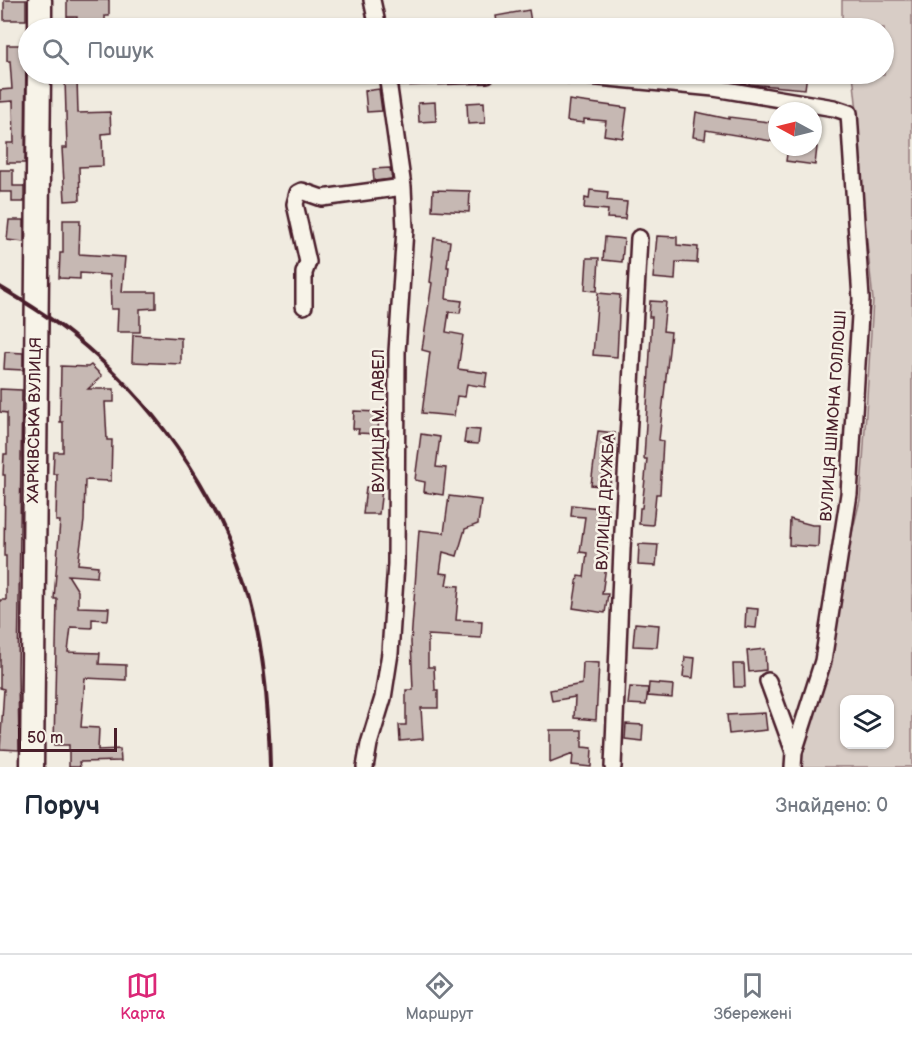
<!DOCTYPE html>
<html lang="uk">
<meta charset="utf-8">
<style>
:root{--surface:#fff;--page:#f2f2f3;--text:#1f2937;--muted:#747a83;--line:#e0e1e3;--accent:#db2777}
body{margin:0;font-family:"Balsamiq Sans",sans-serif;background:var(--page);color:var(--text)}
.controls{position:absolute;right:18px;bottom:18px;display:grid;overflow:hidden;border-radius:12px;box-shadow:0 2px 4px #0004}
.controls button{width:54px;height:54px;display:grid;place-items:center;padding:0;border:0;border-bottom:2px solid var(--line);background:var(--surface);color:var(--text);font:30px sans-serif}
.compass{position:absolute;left:768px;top:102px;width:54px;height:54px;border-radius:50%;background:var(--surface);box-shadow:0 2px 4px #0004;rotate:277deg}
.scale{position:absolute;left:18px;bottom:15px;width:99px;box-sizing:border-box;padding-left:6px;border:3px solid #4a1f2b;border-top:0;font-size:16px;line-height:21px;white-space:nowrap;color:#4a1f2b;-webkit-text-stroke:4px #f7f3e8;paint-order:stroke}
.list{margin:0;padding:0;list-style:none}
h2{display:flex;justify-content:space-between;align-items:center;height:78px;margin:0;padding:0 24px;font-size:26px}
h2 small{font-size:20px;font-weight:400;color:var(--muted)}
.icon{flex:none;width:33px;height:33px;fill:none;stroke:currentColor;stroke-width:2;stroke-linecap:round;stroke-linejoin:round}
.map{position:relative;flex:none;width:912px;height:767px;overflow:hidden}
.search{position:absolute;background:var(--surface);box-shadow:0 2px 4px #0004;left:18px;right:18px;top:18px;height:66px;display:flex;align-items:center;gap:15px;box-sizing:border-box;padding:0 21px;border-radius:33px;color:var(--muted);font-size:22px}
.sheet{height:186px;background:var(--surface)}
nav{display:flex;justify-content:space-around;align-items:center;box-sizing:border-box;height:84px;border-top:2px solid var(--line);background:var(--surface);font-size:16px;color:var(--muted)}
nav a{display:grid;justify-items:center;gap:3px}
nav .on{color:var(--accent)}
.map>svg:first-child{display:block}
.green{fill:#d8cdc6;stroke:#917678;stroke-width:1.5;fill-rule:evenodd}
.building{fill:#c6b8b3;stroke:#4a1f2b;stroke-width:1.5}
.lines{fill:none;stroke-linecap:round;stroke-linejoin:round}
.street-casing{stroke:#4a1f2b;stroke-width:20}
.secondary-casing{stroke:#4a1f2b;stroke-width:27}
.street{stroke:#f7f3e8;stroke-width:15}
.secondary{stroke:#f7f3e8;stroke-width:22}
.rail{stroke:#4a1f2b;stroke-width:4}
.labels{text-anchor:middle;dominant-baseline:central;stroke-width:5;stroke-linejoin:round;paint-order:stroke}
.street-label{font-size:16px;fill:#4a1f2b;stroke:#f7f3e8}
</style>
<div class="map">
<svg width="912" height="767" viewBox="0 0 912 767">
<rect width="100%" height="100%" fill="#f0ebe0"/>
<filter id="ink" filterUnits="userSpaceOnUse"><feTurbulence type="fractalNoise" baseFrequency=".0167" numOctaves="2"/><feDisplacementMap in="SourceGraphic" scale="12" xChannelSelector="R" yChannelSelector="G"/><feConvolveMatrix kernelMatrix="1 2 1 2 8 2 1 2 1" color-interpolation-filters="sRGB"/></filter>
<g filter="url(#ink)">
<!-- green -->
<path class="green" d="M 842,0 L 912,0 L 912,767 L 801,767 L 802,740 L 860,500 L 863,461 L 873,300 L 861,184 L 859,130 L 853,74 L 884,74 L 884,28 L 844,28 L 842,16 ZM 844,700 L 890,700 L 890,744 L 844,744 Z"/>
<!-- building -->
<path class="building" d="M 4,0 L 26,0 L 26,20 L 4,20 Z
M 67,0 L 109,0 L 109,16 L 105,16 L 105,28 L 77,28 L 77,17 L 67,17 Z
M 529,10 L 532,28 L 498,28 L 496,16 Z
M 7,45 L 26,45 L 25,163 L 7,163 L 7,143 L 14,143 L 13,101 L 0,102 L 0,90 L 12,89 L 10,61 L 7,61 Z
M 750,74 L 807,74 L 805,89 L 749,84 Z
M 65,79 L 77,79 L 78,113 L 110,112 L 111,133 L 102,134 L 103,166 L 79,167 L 80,200 L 65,201 L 62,148 L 67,148 Z
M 379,89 L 382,111 L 367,112 L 365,91 Z
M 569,100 L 627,108 L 623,138 L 604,135 L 606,121 L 584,119 L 584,123 L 567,121 Z
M 435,102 L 436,121 L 419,122 L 418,103 Z
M 484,102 L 485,123 L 468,124 L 467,103 Z
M 696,112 L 729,119 L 729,117 L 777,123 L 777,142 L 706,130 L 705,139 L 693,137 Z
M 788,147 L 817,147 L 815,165 L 786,161 Z
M 390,168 L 392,179 L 374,181 L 373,169 Z
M 0,170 L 13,170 L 13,186 L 24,186 L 24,202 L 12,202 L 12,192 L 0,192 Z
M 433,190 L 470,191 L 469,212 L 432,210 Z
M 590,190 L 608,192 L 607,200 L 627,202 L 625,219 L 607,218 L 608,210 L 584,208 L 585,198 L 589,199 Z
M 9,220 L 24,220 L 24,242 L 7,240 Z
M 63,220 L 80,220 L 79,254 L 125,257 L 122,292 L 156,292 L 156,308 L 140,309 L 140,332 L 117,332 L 118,309 L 111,309 L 110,275 L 80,273 L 80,279 L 59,278 L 60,253 L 63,253 Z
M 657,236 L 677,237 L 677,245 L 698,247 L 697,263 L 676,262 L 675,280 L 653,278 Z
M 605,237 L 624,239 L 622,262 L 603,260 Z
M 434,238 L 450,241 L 447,267 L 449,267 L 446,299 L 462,301 L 460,313 L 449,312 L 446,332 L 463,335 L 458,369 L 487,373 L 485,387 L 467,384 L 465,397 L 457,396 L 454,416 L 422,413 L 430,352 L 422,350 L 432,283 L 430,282 L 433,256 L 432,256 Z
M 587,258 L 599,258 L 597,291 L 585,290 Z
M 598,293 L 620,295 L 617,357 L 593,355 Z
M 650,301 L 666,302 L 663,331 L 671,332 L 659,440 L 663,441 L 660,494 L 656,494 L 653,525 L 639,524 L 640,508 L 642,508 L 647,459 L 644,459 L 652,317 L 649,317 Z
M 133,335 L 181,338 L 181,364 L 132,362 Z
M 5,352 L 23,353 L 23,370 L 4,369 Z
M 91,365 L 102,376 L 88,389 L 114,389 L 114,402 L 105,402 L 107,440 L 112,440 L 111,481 L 85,480 L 84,521 L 78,564 L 98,566 L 97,577 L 68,575 L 78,591 L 78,607 L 109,608 L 108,620 L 92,619 L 92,628 L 71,627 L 68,652 L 100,653 L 99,664 L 126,665 L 126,680 L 85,678 L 81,727 L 99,728 L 98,750 L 120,749 L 121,761 L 79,762 L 80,767 L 69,767 L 69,745 L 54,745 L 57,599 L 54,599 L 60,521 L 56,521 L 57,474 L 53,474 L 54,452 L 63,452 L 63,422 L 60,422 L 61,366 L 88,367 Z
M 0,389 L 22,390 L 18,671 L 19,750 L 0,749 L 4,689 L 0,688 L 0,600 L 6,600 L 6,556 L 4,556 L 5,475 L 3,475 L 4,454 L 7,454 L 7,413 L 0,412 Z
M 354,411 L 379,412 L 378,434 L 358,433 L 359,429 L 353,429 Z
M 466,429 L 480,430 L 478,444 L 464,443 Z
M 598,431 L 615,433 L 610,487 L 591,485 Z
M 421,434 L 440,437 L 436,467 L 446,468 L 443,495 L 424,492 L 425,482 L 415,480 Z
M 366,487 L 382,489 L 379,514 L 363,514 Z
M 449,496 L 481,500 L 478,524 L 465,529 L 457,556 L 443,552 L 440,573 L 448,574 L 446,585 L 459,586 L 456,620 L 482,621 L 481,638 L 428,635 L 428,667 L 434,667 L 435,690 L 438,690 L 438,708 L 421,708 L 423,739 L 400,741 L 399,725 L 406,725 L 406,690 L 413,690 L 411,642 L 419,530 L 444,533 Z
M 572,505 L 608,509 L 604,545 L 609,546 L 602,594 L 608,594 L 605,613 L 573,608 L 578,576 L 584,577 L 587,553 L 580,552 L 585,517 L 571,516 Z
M 790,519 L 812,525 L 819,525 L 818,547 L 789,545 Z
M 639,544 L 658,545 L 656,566 L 638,565 Z
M 746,608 L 758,609 L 756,628 L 745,627 Z
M 635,623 L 659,625 L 657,647 L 633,646 Z
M 765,649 L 766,670 L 749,672 L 747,651 Z
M 685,657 L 695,658 L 693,678 L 683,677 Z
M 583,662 L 599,663 L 596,720 L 574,718 L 575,697 L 552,701 L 550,690 L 582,684 Z
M 733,664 L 744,664 L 745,687 L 734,687 Z
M 649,683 L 673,685 L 672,698 L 648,696 Z
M 630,687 L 648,688 L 646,705 L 628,704 Z
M 765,713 L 767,730 L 729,734 L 727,715 Z
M 626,724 L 643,725 L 642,741 L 625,739 Z
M 550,730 L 582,730 L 582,747 L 592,748 L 591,767 L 572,765 L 573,754 L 550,763 Z"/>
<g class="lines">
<defs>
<path id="street" d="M 372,0 L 378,28
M 567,74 L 714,88 L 834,108 L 849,113 L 861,299 L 849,494 L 823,661 L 794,752 L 793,767
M 388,77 L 487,74
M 304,306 L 304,273 L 308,262 L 295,204 L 298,193 L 302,191 L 322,198 L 403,187
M 768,681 L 794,752
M 365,767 L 369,744 L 383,698 L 390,653 L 396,564 L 397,352 L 405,229 L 403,187 L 387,74
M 613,767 L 622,549 L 639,238"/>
<path id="secondary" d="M 40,28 L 40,0
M 32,767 L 39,74"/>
</defs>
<!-- street casing -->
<use href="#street" class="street-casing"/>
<!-- secondary casing -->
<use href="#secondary" class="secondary-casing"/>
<!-- street -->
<use href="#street" class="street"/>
<!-- secondary -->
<use href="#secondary" class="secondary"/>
<!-- rail -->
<path class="rail" d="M 0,287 C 25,302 50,317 72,335 C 151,399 214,486 245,582 C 264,640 269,707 270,767"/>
</g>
</g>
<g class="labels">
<!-- street labels -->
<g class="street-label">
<text transform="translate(834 416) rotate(-86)">ВУЛИЦЯ ШІМОНА ГОЛЛОШІ</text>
<text transform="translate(35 420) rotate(-89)">ХАРКІВСЬКА ВУЛИЦЯ</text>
<text transform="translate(379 421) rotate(-90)">ВУЛИЦЯ М. ПАВЕЛ</text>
<text transform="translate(606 502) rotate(-87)">ВУЛИЦЯ ДРУЖБА</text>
</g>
</g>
</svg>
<div class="controls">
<button><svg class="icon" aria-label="layers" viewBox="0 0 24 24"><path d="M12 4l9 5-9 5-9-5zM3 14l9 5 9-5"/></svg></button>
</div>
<svg class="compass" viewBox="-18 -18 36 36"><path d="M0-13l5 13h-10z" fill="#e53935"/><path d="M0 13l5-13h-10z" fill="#747a83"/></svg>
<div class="scale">50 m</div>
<div class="search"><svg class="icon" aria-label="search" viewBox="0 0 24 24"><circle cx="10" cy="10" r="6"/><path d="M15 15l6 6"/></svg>Пошук</div>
</div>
<section class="sheet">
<h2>Поруч<small>Знайдено: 0</small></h2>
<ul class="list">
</ul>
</section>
<nav>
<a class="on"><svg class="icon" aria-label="map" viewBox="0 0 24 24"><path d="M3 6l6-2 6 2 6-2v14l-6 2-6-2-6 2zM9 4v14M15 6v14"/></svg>Карта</a>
<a><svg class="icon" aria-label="directions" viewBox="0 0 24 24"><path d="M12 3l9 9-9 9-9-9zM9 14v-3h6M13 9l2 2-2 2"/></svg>Маршрут</a>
<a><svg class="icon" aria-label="saved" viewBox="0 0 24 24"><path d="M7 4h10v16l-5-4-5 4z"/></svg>Збережені</a>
</nav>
